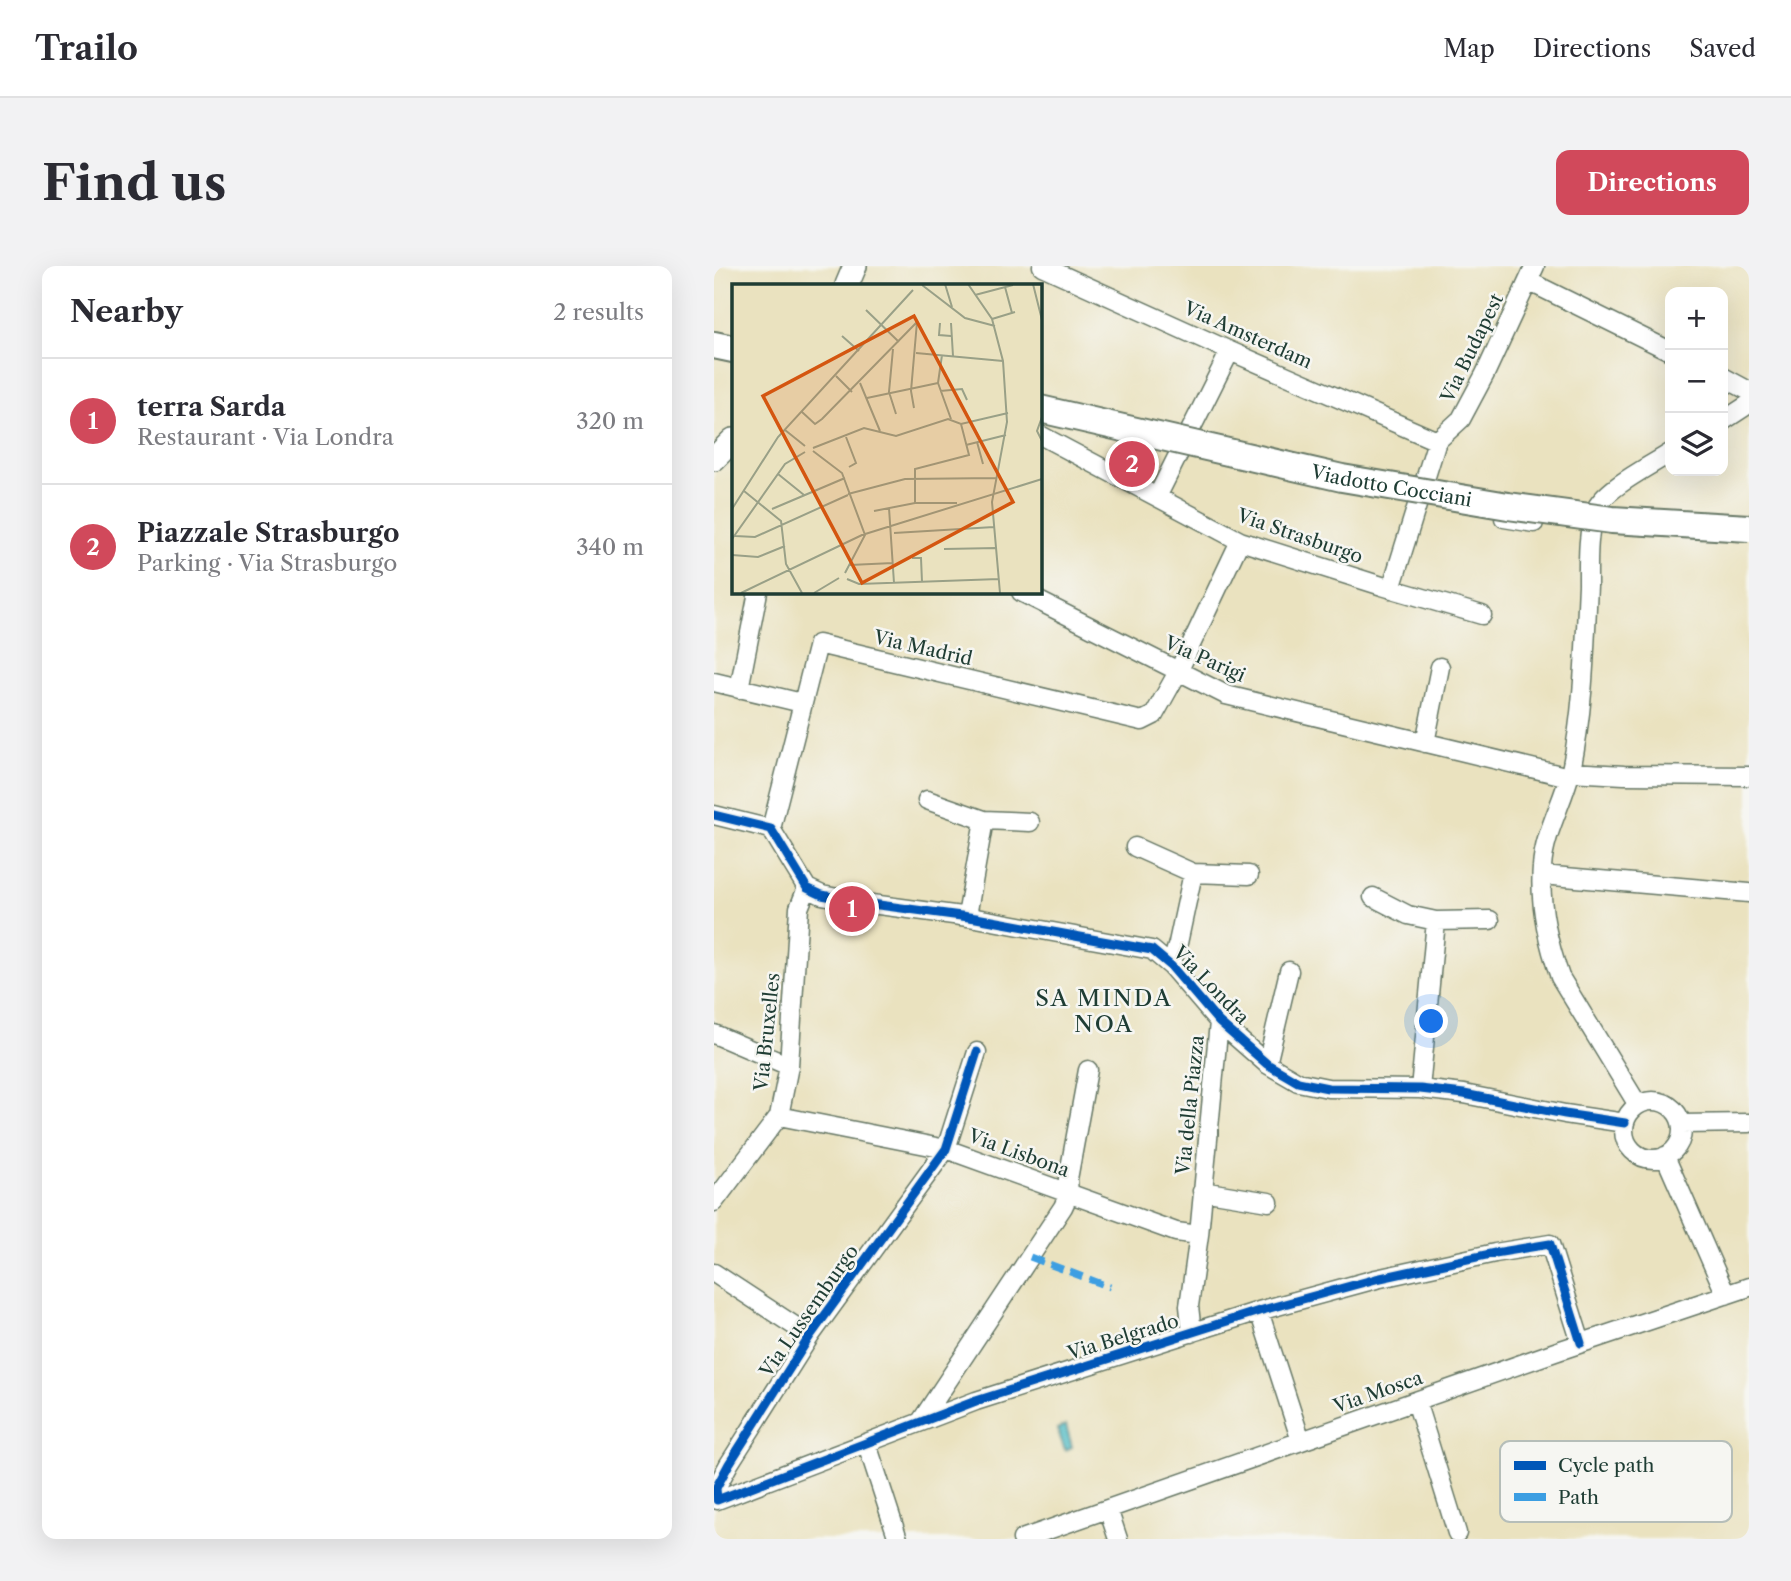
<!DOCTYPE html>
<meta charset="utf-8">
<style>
:root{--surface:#fff;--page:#f2f2f3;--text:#2b2b33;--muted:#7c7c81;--line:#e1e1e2;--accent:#d1495b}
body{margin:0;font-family:"Libre Caslon Text",serif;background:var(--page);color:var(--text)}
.controls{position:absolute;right:21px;top:21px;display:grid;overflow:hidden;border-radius:14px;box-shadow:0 7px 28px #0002}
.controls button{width:63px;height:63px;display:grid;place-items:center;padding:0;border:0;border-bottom:2px solid var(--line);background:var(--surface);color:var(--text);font:35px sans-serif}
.you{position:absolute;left:718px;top:756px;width:24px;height:24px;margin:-18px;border:5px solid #fff;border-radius:50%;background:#1a73e8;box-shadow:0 0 0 10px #1a73e833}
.badge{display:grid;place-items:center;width:46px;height:46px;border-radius:50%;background:var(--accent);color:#fff;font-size:23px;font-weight:700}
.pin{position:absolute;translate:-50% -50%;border:4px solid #fff;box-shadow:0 2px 7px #0006}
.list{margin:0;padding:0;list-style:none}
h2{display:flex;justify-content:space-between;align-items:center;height:91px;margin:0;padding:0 28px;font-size:30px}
h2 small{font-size:23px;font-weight:400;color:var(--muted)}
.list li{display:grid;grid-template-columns:46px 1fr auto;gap:21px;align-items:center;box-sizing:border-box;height:126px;padding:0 28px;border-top:2px solid var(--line)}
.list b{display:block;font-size:26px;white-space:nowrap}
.list p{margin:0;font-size:23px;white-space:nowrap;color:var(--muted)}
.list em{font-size:23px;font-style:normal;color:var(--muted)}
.icon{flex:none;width:38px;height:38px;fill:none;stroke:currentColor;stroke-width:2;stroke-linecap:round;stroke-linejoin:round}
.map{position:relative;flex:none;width:1035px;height:1273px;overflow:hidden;border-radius:14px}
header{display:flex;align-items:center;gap:42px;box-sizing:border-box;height:98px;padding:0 35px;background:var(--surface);border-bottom:2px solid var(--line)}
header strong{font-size:33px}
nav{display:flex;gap:38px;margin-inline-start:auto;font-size:24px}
.intro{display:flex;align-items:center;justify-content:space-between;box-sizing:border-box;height:168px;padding:0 42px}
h1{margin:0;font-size:49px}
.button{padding:18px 32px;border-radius:14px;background:var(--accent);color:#fff;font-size:24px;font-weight:700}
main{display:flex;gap:42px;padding:0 42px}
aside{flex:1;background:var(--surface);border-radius:14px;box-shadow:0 7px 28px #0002}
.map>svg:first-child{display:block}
.water{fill:#4bb9c2;stroke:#357b7b;stroke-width:2}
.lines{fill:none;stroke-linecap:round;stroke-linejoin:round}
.minor-casing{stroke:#667765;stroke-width:21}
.major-casing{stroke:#667765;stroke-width:26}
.highway-casing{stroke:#667765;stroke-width:30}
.minor{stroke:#fff;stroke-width:18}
.major{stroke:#fff;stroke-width:23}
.highway{stroke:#fff;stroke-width:26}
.highway-bridge-casing{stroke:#667765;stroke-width:30;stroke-linecap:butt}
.highway-bridge{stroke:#fff;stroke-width:26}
.quiet{stroke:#3c9ee2;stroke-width:7;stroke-dasharray:14 7;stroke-linecap:butt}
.cycleway-casing{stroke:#f6f6f2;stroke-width:13}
.cycleway{stroke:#0057b8;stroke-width:9}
.labels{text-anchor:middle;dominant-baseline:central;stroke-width:5;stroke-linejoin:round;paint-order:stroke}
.street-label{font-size:19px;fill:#1f3d34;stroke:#f6f6f2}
.quarter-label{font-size:23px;letter-spacing:2px;fill:#1f3d34;stroke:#f6f6f2}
.inset-road{fill:none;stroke:#99a087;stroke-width:2}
.view{fill:#d45610;fill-opacity:0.15;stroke:#d45610;stroke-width:3.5}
.inset-edge{fill:none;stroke:#1f3d34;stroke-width:3.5}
.key{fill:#f6f6f2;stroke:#b6beb9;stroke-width:2}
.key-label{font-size:19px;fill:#1f3d34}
</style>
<header>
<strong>Trailo</strong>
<nav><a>Map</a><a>Directions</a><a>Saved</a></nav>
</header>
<div class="intro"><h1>Find us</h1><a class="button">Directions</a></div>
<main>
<aside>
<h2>Nearby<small>2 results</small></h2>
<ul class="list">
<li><span class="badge">1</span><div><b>terra Sarda</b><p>Restaurant · Via Londra</p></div><em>320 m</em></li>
<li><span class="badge">2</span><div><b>Piazzale Strasburgo</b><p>Parking · Via Strasburgo</p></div><em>340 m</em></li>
</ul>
</aside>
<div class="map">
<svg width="1035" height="1273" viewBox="0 0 1035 1273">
<rect width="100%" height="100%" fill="#f6f6f2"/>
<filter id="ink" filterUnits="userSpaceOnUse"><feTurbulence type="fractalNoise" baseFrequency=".0143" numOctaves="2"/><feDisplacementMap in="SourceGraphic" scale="14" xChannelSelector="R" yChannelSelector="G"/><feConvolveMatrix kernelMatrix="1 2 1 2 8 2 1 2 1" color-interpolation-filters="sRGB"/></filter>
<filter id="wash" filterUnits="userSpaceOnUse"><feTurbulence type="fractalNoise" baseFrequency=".00686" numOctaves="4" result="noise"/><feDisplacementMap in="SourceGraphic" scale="28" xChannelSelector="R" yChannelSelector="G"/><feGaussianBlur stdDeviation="1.57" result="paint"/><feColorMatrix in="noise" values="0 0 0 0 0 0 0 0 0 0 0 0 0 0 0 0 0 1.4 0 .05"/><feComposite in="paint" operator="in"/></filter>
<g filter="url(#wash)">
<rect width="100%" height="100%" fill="#eae2bf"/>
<!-- water -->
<path class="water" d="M 352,1159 L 358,1181 L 351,1184 L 343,1163 Z"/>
</g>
<g filter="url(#ink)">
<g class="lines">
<defs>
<path id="minor" d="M 328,0 L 516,85 L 723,175
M 814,15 L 956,85
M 1009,111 L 1035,125
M 1009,155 L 1035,138
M 326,169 L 526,275 L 668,320 L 768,349
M 723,175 L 747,153 L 771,108 L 821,0
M 443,231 L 516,85
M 790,252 L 820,257
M 677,323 L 723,175
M 307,326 L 512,429 L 855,511
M 0,416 L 88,437
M 25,423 L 44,326
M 711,477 L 726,401
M 856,506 L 910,509 L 1035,510
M 213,534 L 270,554 L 316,556
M 0,549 L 57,563 L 93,622 L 108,629 L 150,637 L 262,652 L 438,684 L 457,700 L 505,756 L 553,798 L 584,816 L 614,822 L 706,823 L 750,828 L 851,848 L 911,857
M 57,563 L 104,378 L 428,455 L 440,449 L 464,406 L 526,275
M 421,581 L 479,607 L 535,609
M 828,609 L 1035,627
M 659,631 L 694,649 L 722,655
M 253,650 L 270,554
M 457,700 L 464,677 L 479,607
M 0,768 L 75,800
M 263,786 L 232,883 L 96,1070 L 15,1198 L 2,1222 L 3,1234 L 262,1135 L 545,1045 L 662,1013 L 781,987 L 836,978 L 867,1077
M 553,798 L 575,705
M 706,823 L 722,655 L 776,654
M910 864a29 29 0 1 1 58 0a29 29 0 1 1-58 0Z
M 924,839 L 846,711 C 834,677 825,637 828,601 C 830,567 849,537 857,504 C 870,443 871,381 874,319 C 874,295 873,267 881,245 C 889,223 936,200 956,187
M 65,850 L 232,883 L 462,966 L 485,969
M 968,858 L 1035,857
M 951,890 L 1012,1029
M 488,925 L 555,936
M 0,936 L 65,850 L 75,800 L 85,642 L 93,622
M 0,1007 L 96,1070
M 545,1045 L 587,1175
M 478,1067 L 475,1040 L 485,969 L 505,756
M 702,1135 L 743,1267
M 207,1155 L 349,941 L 355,928 L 354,913 L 374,804
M 153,1178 L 184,1273
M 394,1243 L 404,1273
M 308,1273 L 844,1085 L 1035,1021"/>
<path id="major" d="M 133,19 L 141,0
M 0,193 L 19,174"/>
<path id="highway" d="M 0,79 L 19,83"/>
</defs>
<!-- minor casing -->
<use href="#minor" class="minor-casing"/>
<!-- major casing -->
<use href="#major" class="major-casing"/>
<!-- highway casing -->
<use href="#highway" class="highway-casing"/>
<!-- minor -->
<use href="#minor" class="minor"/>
<!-- major -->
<use href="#major" class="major"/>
<!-- highway -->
<use href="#highway" class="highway"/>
<defs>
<g id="highway-bridge">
<path id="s1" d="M 326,143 L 628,212 L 794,240 L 898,254 L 1035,262"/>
</g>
</defs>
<!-- highway-bridge casing -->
<use href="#highway-bridge" class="highway-bridge-casing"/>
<!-- highway-bridge -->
<use href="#highway-bridge" class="highway-bridge"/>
<!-- quiet -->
<path class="quiet" d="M 316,991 L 396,1021"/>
<defs>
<path id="cycleway" d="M 0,549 L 57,563 L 93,622 L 108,629 L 150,637 L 262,652 L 438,684 L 457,700 L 505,756 L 553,798 L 584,816 L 614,822 L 706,823 L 750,828 L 851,848 L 911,857
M 263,786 L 232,883 L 96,1070 L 15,1198 L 2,1222 L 3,1234 L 262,1135 L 545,1045 L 662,1013 L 781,987 L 836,978 L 867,1077"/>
</defs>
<!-- cycleway casing -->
<use href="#cycleway" class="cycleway-casing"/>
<!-- cycleway -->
<use href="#cycleway" class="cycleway"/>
</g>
</g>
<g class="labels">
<!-- street labels -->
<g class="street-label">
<text transform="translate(534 69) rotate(24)">Via Amsterdam</text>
<text transform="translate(758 82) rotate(-64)">Via Budapest</text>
<text stroke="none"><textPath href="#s1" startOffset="360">Viadotto Cocciani</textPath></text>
<text transform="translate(586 270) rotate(19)">Via Strasburgo</text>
<text transform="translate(209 382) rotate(13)">Via Madrid</text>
<text transform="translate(491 393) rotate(24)">Via Parigi</text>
<text transform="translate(497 719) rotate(46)">Via Londra</text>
<text transform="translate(53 766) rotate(-84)">Via Bruxelles</text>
<text transform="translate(476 839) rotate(-84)">Via della Piazza</text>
<text transform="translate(305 887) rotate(20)">Via Lisbona</text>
<text transform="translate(95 1045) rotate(-55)">Via Lussemburgo</text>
<text transform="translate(409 1071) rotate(-17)">Via Belgrado</text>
<text transform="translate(664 1126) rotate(-19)">Via Mosca</text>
</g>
<!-- quarter labels -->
<g class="quarter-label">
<text x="390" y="732">SA MINDA<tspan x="390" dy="26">NOA</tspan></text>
</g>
</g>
<!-- overview -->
<g transform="translate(18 18)">
<rect width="310" height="310" fill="#eae2bf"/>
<path class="inset-road" d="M 213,0 L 220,23M 236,0 L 260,35 L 271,77 L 275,138 L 260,218 L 268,309M 301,0 L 310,36M 190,1 L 233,34 L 263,42M 273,3 L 280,29M 243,11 L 281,1M 134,26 L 167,58M 260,35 L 283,28M 208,39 L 207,51 L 219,52M 219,39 L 221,72M 110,52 L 127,67M 161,65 L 157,108 L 164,130M 184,69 L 271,77M 210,71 L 206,99 L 219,135M 104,92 L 120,108M 128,99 L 148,147M 208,107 L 230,105 L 235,116M 135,114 L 206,99M 182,124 L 179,107 L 185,38M 70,128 L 83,140 L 90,135 L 185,38M 310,133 L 305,147 L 310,157M 53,146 L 73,162M 114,153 L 124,179 L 117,183M 245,158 L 251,180M 234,161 L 274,151M 81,164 L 132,144 L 164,152 L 216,135 L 229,140 L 276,129M 81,167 L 110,189 L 133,251 L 113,289M 46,190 L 72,211M 12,207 L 49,237 L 54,280 L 70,309M 116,210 L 173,195 L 265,194M 183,219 L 183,185 L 237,171 L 229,140M 157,224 L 162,299M 0,225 L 46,153 L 181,6M 40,225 L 113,194M 142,227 L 183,219 L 225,219M 162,249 L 262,243M 3,252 L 23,253 L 116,211M 0,255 L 53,180 L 73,168M 212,265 L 265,264M 0,271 L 26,273 L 53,262M 180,274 L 189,274 L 190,298M 118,281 L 161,279M 115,295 L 127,300 L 267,295M 9,309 L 130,251 L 310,195M 82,309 L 107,294"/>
<path class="view" d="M 182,32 L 281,218 L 130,299 L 31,112 Z"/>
<rect width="310" height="310" class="inset-edge"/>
</g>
<!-- legend -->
<rect x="786" y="1175" width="232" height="81" rx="10" class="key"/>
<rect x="800" y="1195" width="32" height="9" fill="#0057b8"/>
<rect x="800" y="1227" width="32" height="8" fill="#3c9ee2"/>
<g class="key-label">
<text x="844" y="1206">Cycle path</text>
<text x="844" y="1238">Path</text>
</g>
</svg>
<div class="controls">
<button>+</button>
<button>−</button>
<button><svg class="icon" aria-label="layers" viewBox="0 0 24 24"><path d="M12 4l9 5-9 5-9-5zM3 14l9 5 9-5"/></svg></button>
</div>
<div class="you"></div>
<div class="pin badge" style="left:138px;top:643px">1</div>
<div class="pin badge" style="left:418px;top:198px">2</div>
</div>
</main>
